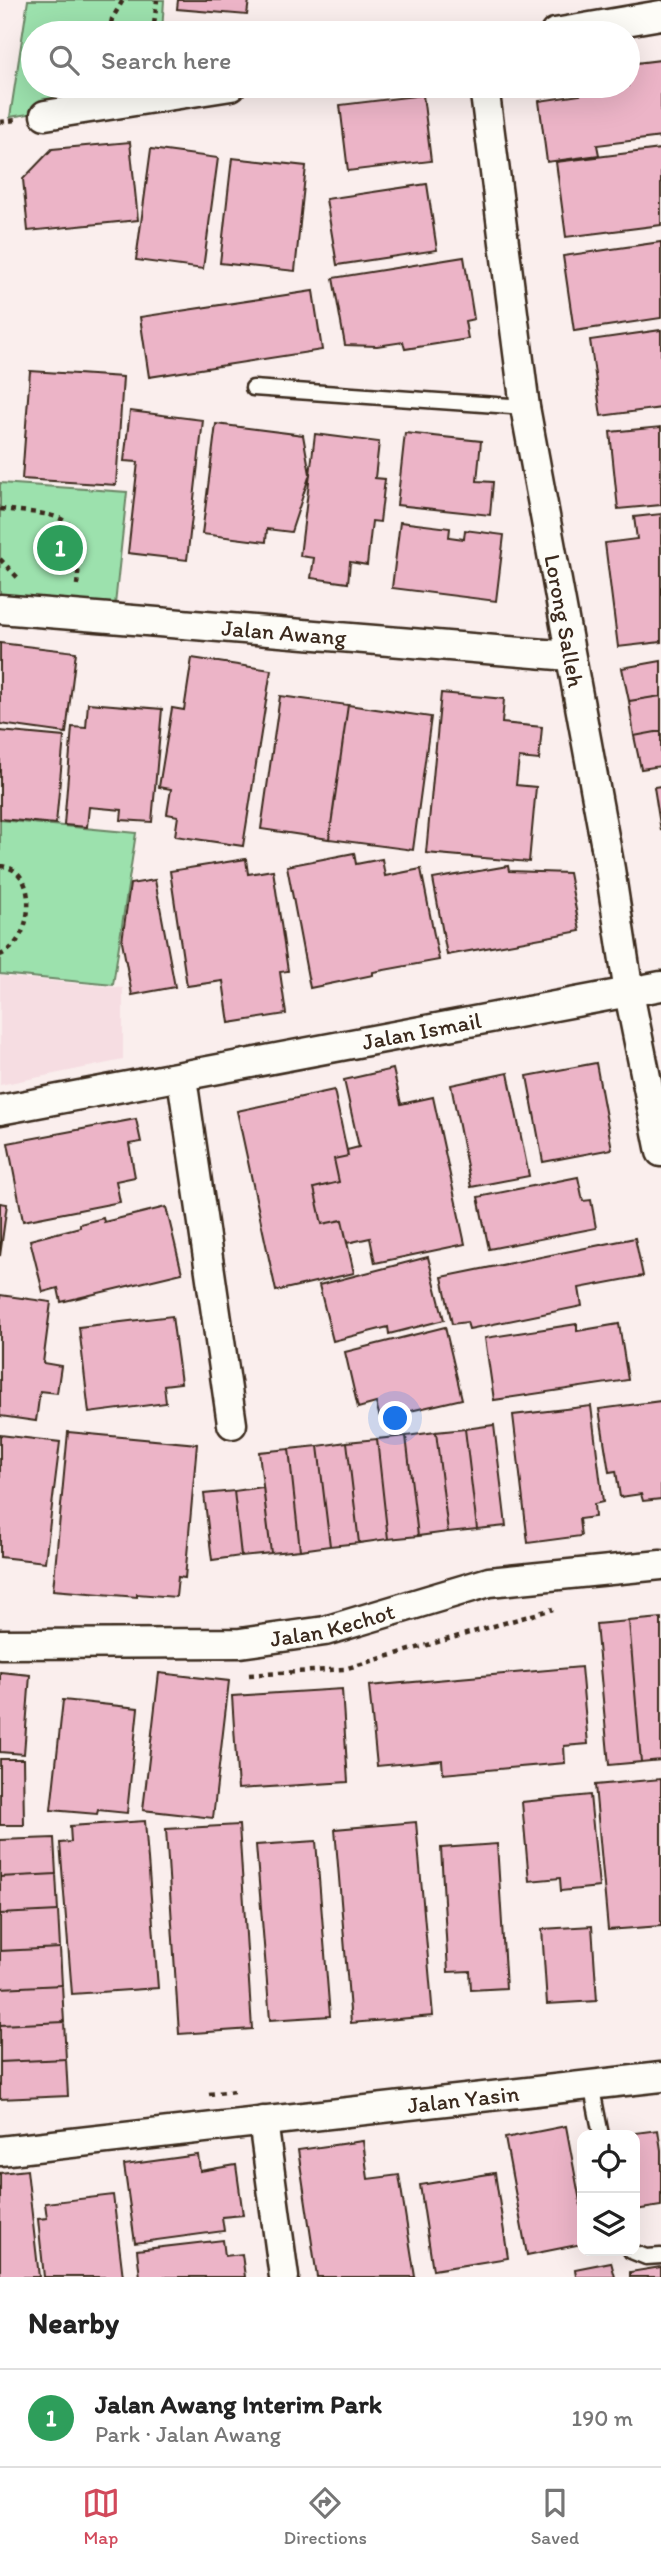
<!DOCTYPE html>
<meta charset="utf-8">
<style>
:root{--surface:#fff;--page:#f6f6f6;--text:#222;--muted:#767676;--line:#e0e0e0;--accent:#d1495b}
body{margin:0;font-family:Itim,sans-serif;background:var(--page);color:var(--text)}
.controls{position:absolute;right:21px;bottom:21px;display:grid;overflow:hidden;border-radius:14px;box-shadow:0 7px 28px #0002}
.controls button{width:63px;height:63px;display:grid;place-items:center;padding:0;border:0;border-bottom:2px solid var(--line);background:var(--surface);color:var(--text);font:35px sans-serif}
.you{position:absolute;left:396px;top:1419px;width:24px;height:24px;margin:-18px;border:5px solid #fff;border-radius:50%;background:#1a73e8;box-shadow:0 0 0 10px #1a73e833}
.badge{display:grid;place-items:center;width:46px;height:46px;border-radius:50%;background:var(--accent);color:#fff;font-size:23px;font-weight:700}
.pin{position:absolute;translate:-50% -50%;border:4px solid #fff;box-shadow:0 2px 7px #0006}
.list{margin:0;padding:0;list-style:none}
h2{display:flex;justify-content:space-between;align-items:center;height:91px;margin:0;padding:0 28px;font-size:30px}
h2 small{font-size:23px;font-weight:400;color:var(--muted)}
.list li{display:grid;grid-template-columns:46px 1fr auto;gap:21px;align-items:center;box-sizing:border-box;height:98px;padding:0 28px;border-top:2px solid var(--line)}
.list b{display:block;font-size:26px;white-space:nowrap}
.list p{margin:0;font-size:23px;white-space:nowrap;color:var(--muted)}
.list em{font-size:23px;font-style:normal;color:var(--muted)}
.icon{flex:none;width:38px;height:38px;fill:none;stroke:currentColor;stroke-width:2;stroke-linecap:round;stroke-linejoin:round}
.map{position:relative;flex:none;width:661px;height:2277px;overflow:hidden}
.search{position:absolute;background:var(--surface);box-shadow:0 7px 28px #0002;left:21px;right:21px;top:21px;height:77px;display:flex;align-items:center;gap:18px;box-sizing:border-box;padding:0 24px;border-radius:38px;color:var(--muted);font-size:26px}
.sheet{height:189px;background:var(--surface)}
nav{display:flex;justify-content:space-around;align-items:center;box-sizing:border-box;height:98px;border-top:2px solid var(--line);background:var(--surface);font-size:19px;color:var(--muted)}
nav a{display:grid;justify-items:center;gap:4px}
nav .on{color:var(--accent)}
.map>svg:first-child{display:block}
.built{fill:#f6dde2}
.green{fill:#9ce1ad;stroke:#6c8666;stroke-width:2}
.building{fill:#ecb4c7;stroke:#3b2a1e;stroke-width:2}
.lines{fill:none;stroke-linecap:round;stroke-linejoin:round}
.service-casing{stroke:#3b2a1e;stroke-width:19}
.minor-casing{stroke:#3b2a1e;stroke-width:33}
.path{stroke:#3b2a1e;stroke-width:4.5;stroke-dasharray:5 5;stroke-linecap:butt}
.service{stroke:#fdfcf7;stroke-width:14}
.minor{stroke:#fdfcf7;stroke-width:28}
.labels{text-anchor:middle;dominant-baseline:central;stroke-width:5;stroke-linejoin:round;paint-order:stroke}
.street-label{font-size:23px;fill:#3b2a1e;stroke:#fdfcf7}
</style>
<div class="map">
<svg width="661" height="2277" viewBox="0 0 661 2277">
<rect width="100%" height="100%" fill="#faeeed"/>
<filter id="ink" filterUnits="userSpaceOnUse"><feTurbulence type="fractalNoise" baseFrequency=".0143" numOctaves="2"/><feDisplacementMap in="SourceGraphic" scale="14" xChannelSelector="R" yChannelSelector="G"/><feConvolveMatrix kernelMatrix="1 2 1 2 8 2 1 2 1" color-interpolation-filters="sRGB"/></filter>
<g filter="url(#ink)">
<!-- built -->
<path class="built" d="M 0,976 L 123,988 L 123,1060 L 0,1085 Z"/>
<!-- green -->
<path class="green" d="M 28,0 L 164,0 L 162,33 L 33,33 L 33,86 L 157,86 L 157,93 L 10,117 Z
M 0,483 L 127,492 L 114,614 L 0,604 Z
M 0,820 L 136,833 L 113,985 L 0,974 Z"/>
<!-- building -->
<path class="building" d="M 178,0 L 249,0 L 247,15 L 177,9 Z
M 661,60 L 661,137 L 597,145 L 599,155 L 547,162 L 539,101 L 580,95 L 578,86 L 628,86 L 628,64 Z
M 423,95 L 431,161 L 348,171 L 340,105 Z
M 130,142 L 138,220 L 28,231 L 23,179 L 52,149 Z
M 151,149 L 218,158 L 203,269 L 136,260 Z
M 661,149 L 661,225 L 566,237 L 556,162 Z
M 232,158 L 306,166 L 295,271 L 220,263 Z
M 427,184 L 437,250 L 337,265 L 326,199 Z
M 661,242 L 661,318 L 574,331 L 563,256 Z
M 464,257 L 474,319 L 465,321 L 468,339 L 405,349 L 403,342 L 377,346 L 345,345 L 333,278 Z
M 313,291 L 322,350 L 149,377 L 140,317 Z
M 661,330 L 661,408 L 601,416 L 590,340 Z
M 30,371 L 123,377 L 116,485 L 22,479 Z
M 130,411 L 203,420 L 187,560 L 128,553 L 138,462 L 124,461 Z
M 216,424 L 303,435 L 310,474 L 291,532 L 267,529 L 266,542 L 202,534 Z
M 661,427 L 661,505 L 618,509 L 610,432 Z
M 405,433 L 481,441 L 477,481 L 493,482 L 490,515 L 397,505 Z
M 315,434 L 379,442 L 375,478 L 385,479 L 380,522 L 372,521 L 367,565 L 350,562 L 348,583 L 311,578 L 314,558 L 300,556 Z
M 661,514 L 661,642 L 618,647 L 605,543 L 637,539 L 634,517 Z
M 400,522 L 450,528 L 449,537 L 464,539 L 465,530 L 504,535 L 496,601 L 392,588 Z
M 0,643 L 76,652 L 66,733 L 0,724 Z
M 192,658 L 271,670 L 243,846 L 175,836 L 178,816 L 167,814 L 171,789 L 159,787 L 172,708 L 184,710 Z
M 661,661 L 661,696 L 629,701 L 622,668 Z
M 441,693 L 504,699 L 502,723 L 542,727 L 539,760 L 519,758 L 516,785 L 536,787 L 529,862 L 426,853 Z
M 280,696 L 348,705 L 329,839 L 261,829 Z
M 661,696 L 661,731 L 634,736 L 629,701 Z
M 88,703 L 162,709 L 152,822 L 121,820 L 122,810 L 89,807 L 87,827 L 64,825 L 72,727 L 86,728 Z
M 348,705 L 431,717 L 413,850 L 329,839 Z
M 0,731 L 64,737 L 56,824 L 0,819 Z
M 661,731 L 661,766 L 641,769 L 634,736 Z
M 661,786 L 661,831 L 654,787 Z
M 354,853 L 356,864 L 382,859 L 385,876 L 421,869 L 439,960 L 373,972 L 373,975 L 310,988 L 287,866 Z
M 246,859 L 248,874 L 273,870 L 288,971 L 280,972 L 286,1014 L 229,1023 L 223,981 L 187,986 L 170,871 Z
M 508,866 L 509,871 L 569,873 L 580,931 L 447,955 L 433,879 Z
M 155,880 L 175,987 L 132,995 L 122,941 L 130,884 Z
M 596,1063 L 612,1149 L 543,1162 L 527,1076 Z
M 393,1069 L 401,1104 L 433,1097 L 465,1244 L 375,1263 L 370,1238 L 347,1243 L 342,1220 L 322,1224 L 314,1188 L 339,1182 L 334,1159 L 348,1156 L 347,1150 L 359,1147 L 344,1080 Z
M 508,1073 L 529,1176 L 471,1187 L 451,1085 Z
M 334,1090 L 348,1156 L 334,1159 L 339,1182 L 314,1188 L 322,1224 L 342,1220 L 354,1273 L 276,1291 L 237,1111 Z
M 136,1119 L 141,1142 L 129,1144 L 135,1177 L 116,1181 L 120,1202 L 23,1221 L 8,1143 Z
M 578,1177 L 583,1201 L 591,1200 L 596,1228 L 489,1249 L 478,1197 Z
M 0,1203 L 7,1204 L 0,1256 Z
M 166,1207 L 182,1273 L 61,1302 L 58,1288 L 43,1292 L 30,1240 L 80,1227 L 80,1224 L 103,1218 L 104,1222 Z
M 635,1238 L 643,1276 L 579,1288 L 582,1306 L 469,1329 L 467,1322 L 452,1324 L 442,1277 Z
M 428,1257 L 444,1320 L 389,1334 L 388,1327 L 333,1341 L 319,1285 Z
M 0,1295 L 51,1302 L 43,1363 L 61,1366 L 57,1393 L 40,1391 L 36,1421 L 0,1416 Z
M 172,1316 L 181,1383 L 164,1385 L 166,1403 L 89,1413 L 79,1327 Z
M 577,1324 L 577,1331 L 619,1324 L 628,1380 L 494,1400 L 485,1338 Z
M 445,1327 L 462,1399 L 380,1418 L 376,1403 L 358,1408 L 345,1352 Z
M 661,1401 L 661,1499 L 643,1501 L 641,1494 L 620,1497 L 616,1471 L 609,1472 L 599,1409 Z
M 591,1406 L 603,1502 L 594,1504 L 595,1517 L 579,1519 L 581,1536 L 528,1543 L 513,1415 Z
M 494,1425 L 506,1526 L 477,1529 L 465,1429 Z
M 465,1429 L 477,1529 L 448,1532 L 436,1432 Z
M 68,1432 L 197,1444 L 185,1578 L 178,1577 L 176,1597 L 137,1594 L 137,1597 L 53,1590 Z
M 436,1432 L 448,1532 L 418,1536 L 406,1436 Z
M 0,1435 L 60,1442 L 45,1562 L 0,1557 Z
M 406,1436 L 418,1536 L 388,1539 L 377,1439 Z
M 377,1439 L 388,1539 L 359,1543 L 347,1442 Z
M 347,1442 L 359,1543 L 330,1546 L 318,1446 Z
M 318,1446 L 330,1546 L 300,1550 L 289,1449 Z
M 289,1449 L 300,1550 L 271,1553 L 259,1452 Z
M 263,1487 L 271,1553 L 241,1556 L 234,1491 Z
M 234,1491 L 241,1556 L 212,1560 L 204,1494 Z
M 661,1618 L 661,1760 L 641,1762 L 629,1621 Z
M 629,1621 L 641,1762 L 609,1765 L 596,1624 Z
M 581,1667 L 588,1744 L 564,1746 L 565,1763 L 443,1774 L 442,1760 L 377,1766 L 369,1686 Z
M 0,1672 L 30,1675 L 24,1754 L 0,1752 Z
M 159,1673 L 229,1681 L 213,1818 L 143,1810 Z
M 342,1689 L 348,1782 L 238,1789 L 232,1696 Z
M 63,1700 L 138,1708 L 127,1813 L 98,1810 L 97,1814 L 51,1810 Z
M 0,1759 L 23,1759 L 24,1825 L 0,1825 Z
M 661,1779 L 661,1926 L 608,1930 L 595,1785 Z
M 590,1795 L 599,1887 L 561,1891 L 560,1878 L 529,1881 L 522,1802 Z
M 145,1821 L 158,1988 L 72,1994 L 60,1843 L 71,1842 L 70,1826 Z
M 416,1822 L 433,2016 L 351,2023 L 335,1829 Z
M 239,1825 L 252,2029 L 179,2034 L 166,1829 Z
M 54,1838 L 56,1874 L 0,1877 L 0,1840 Z
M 316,1841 L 330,2016 L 270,2020 L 256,1845 Z
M 497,1844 L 506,1988 L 471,1990 L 470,1971 L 448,1972 L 441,1848 Z
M 56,1874 L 58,1911 L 0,1914 L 0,1877 Z
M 58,1911 L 60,1948 L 0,1951 L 0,1914 Z
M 592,1926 L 597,2001 L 547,2004 L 542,1929 Z
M 60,1948 L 62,1985 L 0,1988 L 0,1951 Z
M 62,1985 L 64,2022 L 0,2025 L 0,1988 Z
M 64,2022 L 66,2059 L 0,2062 L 0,2025 Z
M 66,2059 L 68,2096 L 0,2099 L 0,2062 Z
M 566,2126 L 582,2212 L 582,2244 L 527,2255 L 505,2138 Z
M 658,2130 L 661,2150 L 661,2206 L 635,2210 L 635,2135 L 620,2135 Z
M 363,2141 L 368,2179 L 399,2175 L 415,2277 L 317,2277 L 298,2150 Z
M 198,2155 L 200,2171 L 236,2165 L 243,2215 L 222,2217 L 224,2231 L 135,2243 L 124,2165 Z
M 27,2170 L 39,2277 L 0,2277 L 0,2173 Z
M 495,2173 L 508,2258 L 433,2270 L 420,2185 Z
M 113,2195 L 123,2277 L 44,2277 L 38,2219 L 47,2218 L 45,2203 Z
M 223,2240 L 225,2256 L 242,2254 L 245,2277 L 140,2277 L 137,2250 Z
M 611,2262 L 615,2277 L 576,2277 L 575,2269 Z
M 661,2267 L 661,2277 L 630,2277 L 630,2272 Z"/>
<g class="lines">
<defs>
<path id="service" d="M 253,388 L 525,407
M 591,2084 L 601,2135
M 631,2251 L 646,2257 L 661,2256"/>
<g id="minor">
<path d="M 555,33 L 661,15"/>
<path id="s1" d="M 484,86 L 525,407 L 610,869 L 629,993 L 661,1152"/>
<path d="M 45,115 L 231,86"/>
<path id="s2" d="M 0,609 L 570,656"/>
<path d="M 182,1078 L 232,1424"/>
<path id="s3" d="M 0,1110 L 661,986"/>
<path id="s4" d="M 0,1644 L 240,1643 L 325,1631 L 489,1582 L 661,1565"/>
<path d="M 263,2121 L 284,2277"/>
<path id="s5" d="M 0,2151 L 661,2077"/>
</g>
</defs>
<!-- service casing -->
<use href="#service" class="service-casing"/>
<!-- minor casing -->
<use href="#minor" class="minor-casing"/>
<!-- path -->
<path class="path" d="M 109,33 L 112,19 L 123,0
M 153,33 L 157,0
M 0,122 L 16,120
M 0,509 C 65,516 85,511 77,585
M 0,559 L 20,580
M 0,866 C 41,868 34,942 0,955
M 249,1675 L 344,1669 L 553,1609
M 209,2094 L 235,2091"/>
<!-- service -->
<use href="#service" class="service"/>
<!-- minor -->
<use href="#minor" class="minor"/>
</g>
</g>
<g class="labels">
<!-- street labels -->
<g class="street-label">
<text stroke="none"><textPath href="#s1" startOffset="541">Lorong Salleh</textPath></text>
<text stroke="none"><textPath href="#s2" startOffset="285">Jalan Awang</textPath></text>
<text stroke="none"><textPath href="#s3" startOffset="429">Jalan Ismail</textPath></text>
<text stroke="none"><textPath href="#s4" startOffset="334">Jalan Kechot</textPath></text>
<text stroke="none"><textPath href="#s5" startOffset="466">Jalan Yasin</textPath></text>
</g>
</g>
</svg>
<div class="controls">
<button><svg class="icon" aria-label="locate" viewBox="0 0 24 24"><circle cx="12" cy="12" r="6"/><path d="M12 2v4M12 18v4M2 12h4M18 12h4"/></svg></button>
<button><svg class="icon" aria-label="layers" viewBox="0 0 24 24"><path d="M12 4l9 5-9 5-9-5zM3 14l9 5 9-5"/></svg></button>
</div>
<div class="you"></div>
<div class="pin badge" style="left:60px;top:548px;background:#2e9e5b">1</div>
<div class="search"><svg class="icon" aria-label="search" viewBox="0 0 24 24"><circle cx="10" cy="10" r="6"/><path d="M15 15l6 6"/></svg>Search here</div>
</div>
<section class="sheet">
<h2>Nearby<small></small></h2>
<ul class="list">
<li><span class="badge" style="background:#2e9e5b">1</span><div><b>Jalan Awang Interim Park</b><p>Park · Jalan Awang</p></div><em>190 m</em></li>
</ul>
</section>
<nav>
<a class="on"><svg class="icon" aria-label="map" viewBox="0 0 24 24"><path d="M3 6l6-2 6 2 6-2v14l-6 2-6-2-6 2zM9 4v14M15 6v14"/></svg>Map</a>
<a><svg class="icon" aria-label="directions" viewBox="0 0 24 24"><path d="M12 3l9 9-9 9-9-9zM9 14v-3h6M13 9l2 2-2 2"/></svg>Directions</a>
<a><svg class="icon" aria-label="saved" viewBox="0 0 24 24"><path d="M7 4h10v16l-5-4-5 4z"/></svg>Saved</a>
</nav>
